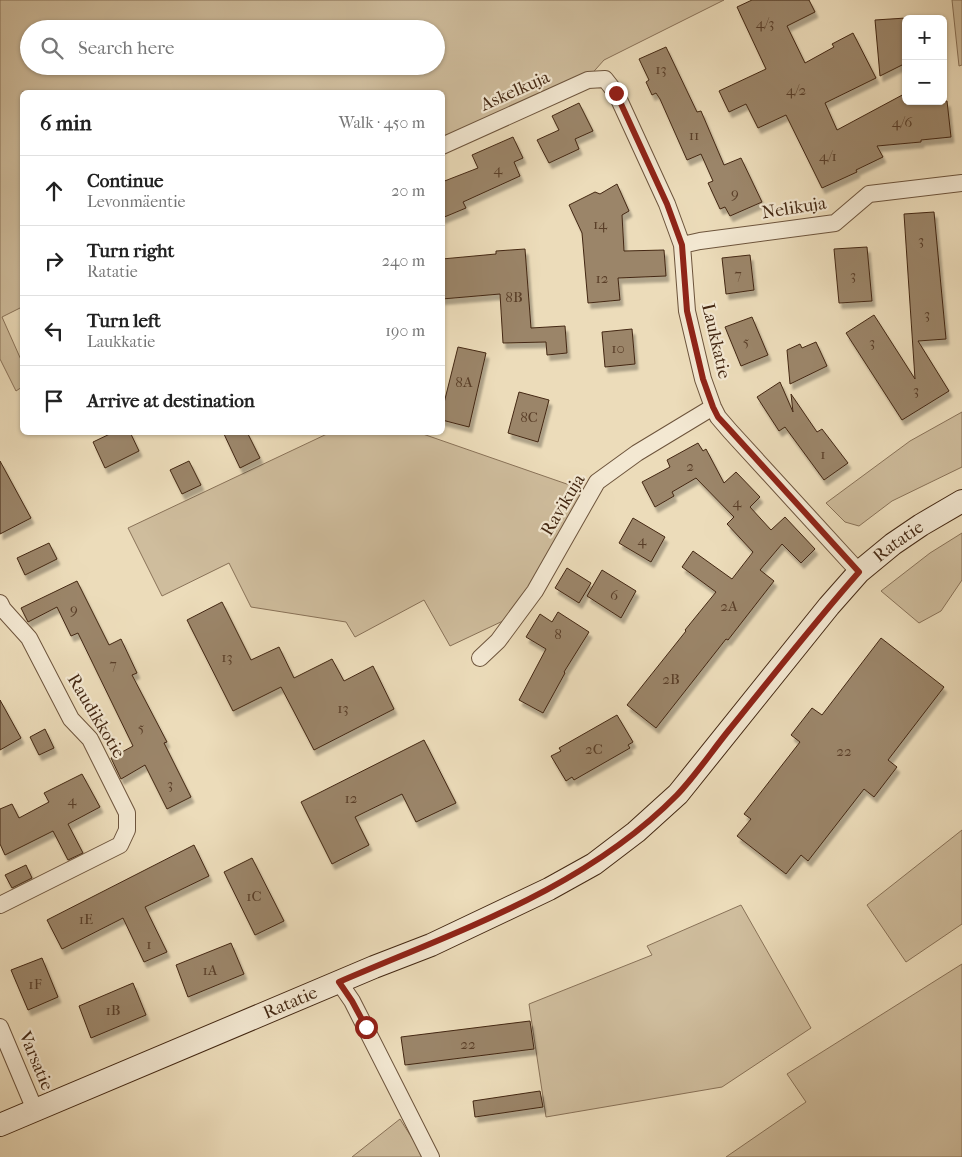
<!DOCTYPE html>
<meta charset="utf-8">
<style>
:root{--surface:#fff;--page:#f2f2f2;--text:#222;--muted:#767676;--line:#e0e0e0}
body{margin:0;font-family:"IM FELL French Canon",serif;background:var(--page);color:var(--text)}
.controls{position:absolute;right:15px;top:15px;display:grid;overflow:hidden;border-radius:8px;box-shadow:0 1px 4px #0004}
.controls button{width:45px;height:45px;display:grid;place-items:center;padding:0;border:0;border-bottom:1px solid var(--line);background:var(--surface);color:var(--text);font:25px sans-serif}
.stop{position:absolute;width:15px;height:15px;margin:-11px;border:4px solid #8f2418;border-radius:50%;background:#fff}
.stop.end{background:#8f2418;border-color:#fff;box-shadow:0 1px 5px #0008}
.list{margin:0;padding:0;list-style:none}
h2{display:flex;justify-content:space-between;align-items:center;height:65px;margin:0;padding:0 20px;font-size:21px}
h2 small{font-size:16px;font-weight:400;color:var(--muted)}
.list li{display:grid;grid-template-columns:32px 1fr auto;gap:15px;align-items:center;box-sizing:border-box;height:70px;padding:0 20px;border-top:1px solid var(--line)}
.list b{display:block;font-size:19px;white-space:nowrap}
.list p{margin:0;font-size:16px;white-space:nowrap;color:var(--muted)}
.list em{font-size:16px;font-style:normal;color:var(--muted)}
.icon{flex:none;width:28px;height:28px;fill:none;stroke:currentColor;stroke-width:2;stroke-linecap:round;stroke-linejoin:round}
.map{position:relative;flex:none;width:962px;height:1157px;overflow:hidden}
.search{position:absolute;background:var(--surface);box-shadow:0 1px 4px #0004;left:20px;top:20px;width:425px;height:55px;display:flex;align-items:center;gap:12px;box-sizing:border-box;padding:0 18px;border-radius:28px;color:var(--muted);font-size:19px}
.panel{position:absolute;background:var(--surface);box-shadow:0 1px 4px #0004;left:20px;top:90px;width:425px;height:345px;border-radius:8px}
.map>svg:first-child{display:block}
.green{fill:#cfbd9d;stroke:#897258;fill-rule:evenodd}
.building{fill:#9b8569;stroke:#432712;filter:url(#shadow)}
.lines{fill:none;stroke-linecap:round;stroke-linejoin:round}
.street-casing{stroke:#6d543c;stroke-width:18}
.secondary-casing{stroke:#432712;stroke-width:24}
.street{stroke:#f3e8d2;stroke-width:16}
.secondary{stroke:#f3e8d2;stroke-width:22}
.route{stroke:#8f2418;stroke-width:6}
.labels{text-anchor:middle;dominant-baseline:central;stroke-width:4.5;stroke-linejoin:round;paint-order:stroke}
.number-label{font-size:15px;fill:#593e28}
.street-label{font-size:18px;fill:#432712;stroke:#f3e8d2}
</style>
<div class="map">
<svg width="962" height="1157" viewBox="0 0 962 1157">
<defs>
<filter id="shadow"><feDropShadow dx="3" dy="5.5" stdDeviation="1" flood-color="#0004"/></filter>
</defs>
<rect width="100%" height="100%" fill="#ecdcba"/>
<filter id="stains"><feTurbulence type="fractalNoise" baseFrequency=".004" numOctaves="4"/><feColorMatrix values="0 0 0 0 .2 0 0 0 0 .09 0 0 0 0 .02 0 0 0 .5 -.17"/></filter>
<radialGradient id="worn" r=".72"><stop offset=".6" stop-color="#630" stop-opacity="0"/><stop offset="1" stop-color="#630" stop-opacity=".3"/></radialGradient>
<!-- green -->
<path class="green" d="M 0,0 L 724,0 L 604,60 L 588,78 L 443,145 L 442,92 L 22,92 L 22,307 L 2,317 L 22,362 L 22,387 L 16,391 L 0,359 ZM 29,29 L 436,29 L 436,66 L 29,66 Z
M 952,0 L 962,0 L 962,65 L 959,66 Z
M 962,412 L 962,467 L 892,501 L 859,526 L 845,522 L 826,503 L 910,441 Z
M 329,433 L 420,433 L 584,490 L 530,587 L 505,620 L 450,646 L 424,600 L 355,637 L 346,622 L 251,607 L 229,563 L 162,596 L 128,528 Z
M 962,533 L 962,580 L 941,611 L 919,623 L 881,591 L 930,553 Z
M 962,830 L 962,924 L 906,962 L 867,905 Z
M 741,905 L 811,1028 L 722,1087 L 546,1117 L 529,1004 L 652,955 L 647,946 Z
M 962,964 L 962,1157 L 726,1157 L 806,1102 L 787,1074 Z
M 400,1119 L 424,1157 L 352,1157 Z"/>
<!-- building -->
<path class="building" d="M 752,0 L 809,0 L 815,12 L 787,26 L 805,63 L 834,47 L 832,44 L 853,33 L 876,78 L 825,103 L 837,130 L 906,93 L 906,101 L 947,101 L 951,137 L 921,140 L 921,142 L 877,146 L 883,157 L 856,170 L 857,172 L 822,188 L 786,115 L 758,128 L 746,104 L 729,112 L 719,91 L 766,69 L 737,7 Z
M 906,18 L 906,63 L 880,76 L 875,20 Z
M 666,47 L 697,112 L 701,111 L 724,165 L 741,158 L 762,202 L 730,216 L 725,207 L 720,209 L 708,183 L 713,181 L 701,154 L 687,160 L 660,99 L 656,93 L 652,95 L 646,82 L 649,80 L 639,59 Z
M 579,103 L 593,131 L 575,139 L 579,149 L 549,163 L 537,140 L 559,130 L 552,116 Z
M 513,137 L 523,158 L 514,162 L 520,176 L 463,202 L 466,208 L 442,218 L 442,182 L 478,168 L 472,155 Z
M 617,184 L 629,211 L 622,215 L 624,251 L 664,250 L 666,276 L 618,278 L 620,300 L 588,303 L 582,233 L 569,205 L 595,192 L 600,194 Z
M 934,212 L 946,339 L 918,341 L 949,391 L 902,420 L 846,333 L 874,315 L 915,379 L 904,214 Z
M 867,247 L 872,301 L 839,303 L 834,249 Z
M 525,249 L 531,328 L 565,326 L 567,353 L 547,355 L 546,342 L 503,343 L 500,294 L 442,299 L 442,259 L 496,254 L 496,251 Z
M 750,255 L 754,290 L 726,294 L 722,258 Z
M 752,317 L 768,355 L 741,366 L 725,327 Z
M 632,329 L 635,364 L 605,367 L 602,332 Z
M 816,342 L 827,366 L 790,384 L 787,350 L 800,344 L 802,348 Z
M 458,347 L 486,353 L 469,427 L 442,420 L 442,411 Z
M 780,382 L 793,412 L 791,394 L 817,432 L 822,429 L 848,463 L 824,480 L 785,427 L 779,431 L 757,397 Z
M 519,392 L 549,400 L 538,442 L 508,433 Z
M 114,432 L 130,432 L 139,451 L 105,468 L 93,442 Z
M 223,432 L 247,432 L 260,458 L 240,468 Z
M 698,443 L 703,451 L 706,449 L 724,483 L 736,472 L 760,497 L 750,507 L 771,530 L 785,517 L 815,549 L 801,563 L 782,544 L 760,570 L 774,581 L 728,640 L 726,639 L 656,728 L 627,705 L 686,631 L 685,630 L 716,592 L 682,567 L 693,551 L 732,579 L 753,552 L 727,524 L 734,517 L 696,478 L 672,492 L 674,496 L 655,507 L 642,482 L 670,467 L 667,460 Z
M 0,461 L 31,518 L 0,534 Z
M 189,461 L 201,485 L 182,494 L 170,470 Z
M 633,518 L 665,537 L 651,562 L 619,543 Z
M 49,543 L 57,559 L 25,575 L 17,558 Z
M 567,568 L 591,583 L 579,603 L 555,588 Z
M 602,570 L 636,591 L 621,618 L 587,596 Z
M 77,581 L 109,645 L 121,639 L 137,673 L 132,675 L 167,742 L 164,743 L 191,797 L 167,809 L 145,765 L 121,779 L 111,758 L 133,746 L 78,633 L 71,636 L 57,607 L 28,622 L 21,608 Z
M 222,602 L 251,660 L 279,647 L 294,678 L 332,659 L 344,681 L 373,666 L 394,709 L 314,750 L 281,687 L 233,711 L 187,620 Z
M 558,612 L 589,632 L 564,672 L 565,673 L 543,713 L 519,700 L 546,649 L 526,637 L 540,614 L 552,622 Z
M 881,638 L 944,687 L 888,760 L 897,767 L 874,797 L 864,789 L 808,861 L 801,855 L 786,874 L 737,836 L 751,819 L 744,814 L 800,742 L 791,735 L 812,708 L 822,715 Z
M 0,700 L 21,738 L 0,750 Z
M 617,715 L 633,742 L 628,745 L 630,748 L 574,780 L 572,777 L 566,781 L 551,756 L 561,751 L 559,748 Z
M 45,729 L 54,748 L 39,755 L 30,737 Z
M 424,740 L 456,803 L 416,822 L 402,794 L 355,817 L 369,845 L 332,864 L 301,802 Z
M 82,774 L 100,807 L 68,824 L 83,853 L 68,860 L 53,831 L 5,855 L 0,844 L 0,809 L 12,804 L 19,818 L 49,802 L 44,793 Z
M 194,845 L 209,876 L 145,907 L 167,952 L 144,962 L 123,918 L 62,949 L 47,920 Z
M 252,858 L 284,921 L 255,935 L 224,872 Z
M 26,865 L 32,878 L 12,888 L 5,875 Z
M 231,943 L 244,974 L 188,997 L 176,965 Z
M 42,958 L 58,997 L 28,1010 L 11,970 Z
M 133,983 L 146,1015 L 91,1038 L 79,1006 Z
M 530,1021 L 534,1049 L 405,1065 L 401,1037 Z
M 540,1091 L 543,1107 L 475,1117 L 473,1101 Z"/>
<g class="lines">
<defs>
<path id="street" d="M 442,146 L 588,80 L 605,79 L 616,93 L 667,204 L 682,245 L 687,311 L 703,379 L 713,407 L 718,417 L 730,431 L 859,572
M 682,245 L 700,241 L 835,223 L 869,194 L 962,183
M 0,603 L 3,609 L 29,638 L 71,719 L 90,739 L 127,813 L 127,830 L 120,845 L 0,905
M 480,658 L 498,641 L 535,591 L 597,482 L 637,453 L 713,407
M 339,982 L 352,1001 L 431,1157
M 0,1027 L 35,1110"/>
<g id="secondary">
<path id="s1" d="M 0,1125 L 374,967 L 431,945 L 549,889 L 594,864 L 636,832 L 678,794 L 829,606 L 859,572 L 893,544 L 921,525 L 962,501"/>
</g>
</defs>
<!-- street casing -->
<use href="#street" class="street-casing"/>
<!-- secondary casing -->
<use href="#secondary" class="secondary-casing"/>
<!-- street -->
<use href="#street" class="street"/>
<!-- secondary -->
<use href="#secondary" class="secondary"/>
</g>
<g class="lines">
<!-- route -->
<path class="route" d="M 366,1027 L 352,1001 L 339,982 C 457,931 585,889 677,795 C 696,775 712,751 729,730 C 772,677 814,623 859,572 L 730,430 L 718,417 L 713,407 L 703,379 L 687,311 L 682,245 L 667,204 L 616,93"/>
</g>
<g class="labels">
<!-- number labels -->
<g class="number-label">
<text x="765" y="23">4/3</text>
<text x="661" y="69">13</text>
<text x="796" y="90">4/2</text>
<text x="902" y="122">4/6</text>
<text x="694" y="135">11</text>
<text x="828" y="156">4/1</text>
<text x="498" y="169">4</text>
<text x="735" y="193">9</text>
<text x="600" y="224">14</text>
<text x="921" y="240">3</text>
<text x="738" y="274">7</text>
<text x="853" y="275">3</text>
<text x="602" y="278">12</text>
<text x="514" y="297">8B</text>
<text x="927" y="314">3</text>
<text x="746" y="341">5</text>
<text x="872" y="342">3</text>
<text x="618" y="348">10</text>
<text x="464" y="382">8A</text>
<text x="916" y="390">3</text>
<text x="529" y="417">8C</text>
<text x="823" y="454">1</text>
<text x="690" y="466">2</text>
<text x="737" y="502">4</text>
<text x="642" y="540">4</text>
<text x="614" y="595">6</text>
<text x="729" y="606">2A</text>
<text x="74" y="609">9</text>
<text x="558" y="634">8</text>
<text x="227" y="657">13</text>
<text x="113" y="664">7</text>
<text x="671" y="679">2B</text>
<text x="343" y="708">13</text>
<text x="141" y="727">5</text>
<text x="594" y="749">2C</text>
<text x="844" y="751">22</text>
<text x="170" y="784">3</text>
<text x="351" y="798">12</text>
<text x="72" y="800">4</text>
<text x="254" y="896">1C</text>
<text x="86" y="919">1E</text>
<text x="149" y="944">1</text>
<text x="210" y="970">1A</text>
<text x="35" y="984">1F</text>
<text x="113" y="1010">1B</text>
<text x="468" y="1044">22</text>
</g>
<!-- street labels -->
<g class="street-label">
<text transform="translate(515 91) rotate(-24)">Askelkuja</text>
<text transform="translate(794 208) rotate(-9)">Nelikuja</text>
<text transform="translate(716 341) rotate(77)">Laukkatie</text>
<text transform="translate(563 505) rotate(-59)">Ravikuja</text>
<text stroke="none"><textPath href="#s1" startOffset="1095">Ratatie</textPath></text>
<text transform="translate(96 716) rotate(59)">Raudikkotie</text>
<text stroke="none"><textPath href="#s1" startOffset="315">Ratatie</textPath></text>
<text transform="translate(36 1061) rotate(67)">Varsatie</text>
</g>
</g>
<rect width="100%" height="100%" filter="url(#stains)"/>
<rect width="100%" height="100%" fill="url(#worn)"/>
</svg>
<div class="controls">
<button>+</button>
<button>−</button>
</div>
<div class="stop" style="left:366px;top:1027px"></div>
<div class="stop end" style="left:616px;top:93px"></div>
<div class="search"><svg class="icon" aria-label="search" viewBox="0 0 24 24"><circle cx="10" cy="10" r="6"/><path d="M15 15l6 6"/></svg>Search here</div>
<section class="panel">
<h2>6 min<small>Walk · 450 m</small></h2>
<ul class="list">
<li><svg class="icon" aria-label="ahead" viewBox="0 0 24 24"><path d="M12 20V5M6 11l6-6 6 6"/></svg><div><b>Continue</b><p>Levonmäentie</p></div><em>20 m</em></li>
<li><svg class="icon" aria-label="right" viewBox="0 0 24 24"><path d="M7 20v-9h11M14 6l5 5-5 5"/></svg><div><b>Turn right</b><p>Ratatie</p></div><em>240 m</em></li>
<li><svg class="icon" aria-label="left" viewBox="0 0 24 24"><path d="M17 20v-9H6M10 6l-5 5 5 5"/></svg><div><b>Turn left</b><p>Laukkatie</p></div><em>190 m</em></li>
<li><svg class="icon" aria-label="arrive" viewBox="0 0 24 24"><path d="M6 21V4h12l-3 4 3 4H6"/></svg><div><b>Arrive at destination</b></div></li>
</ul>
</section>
</div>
